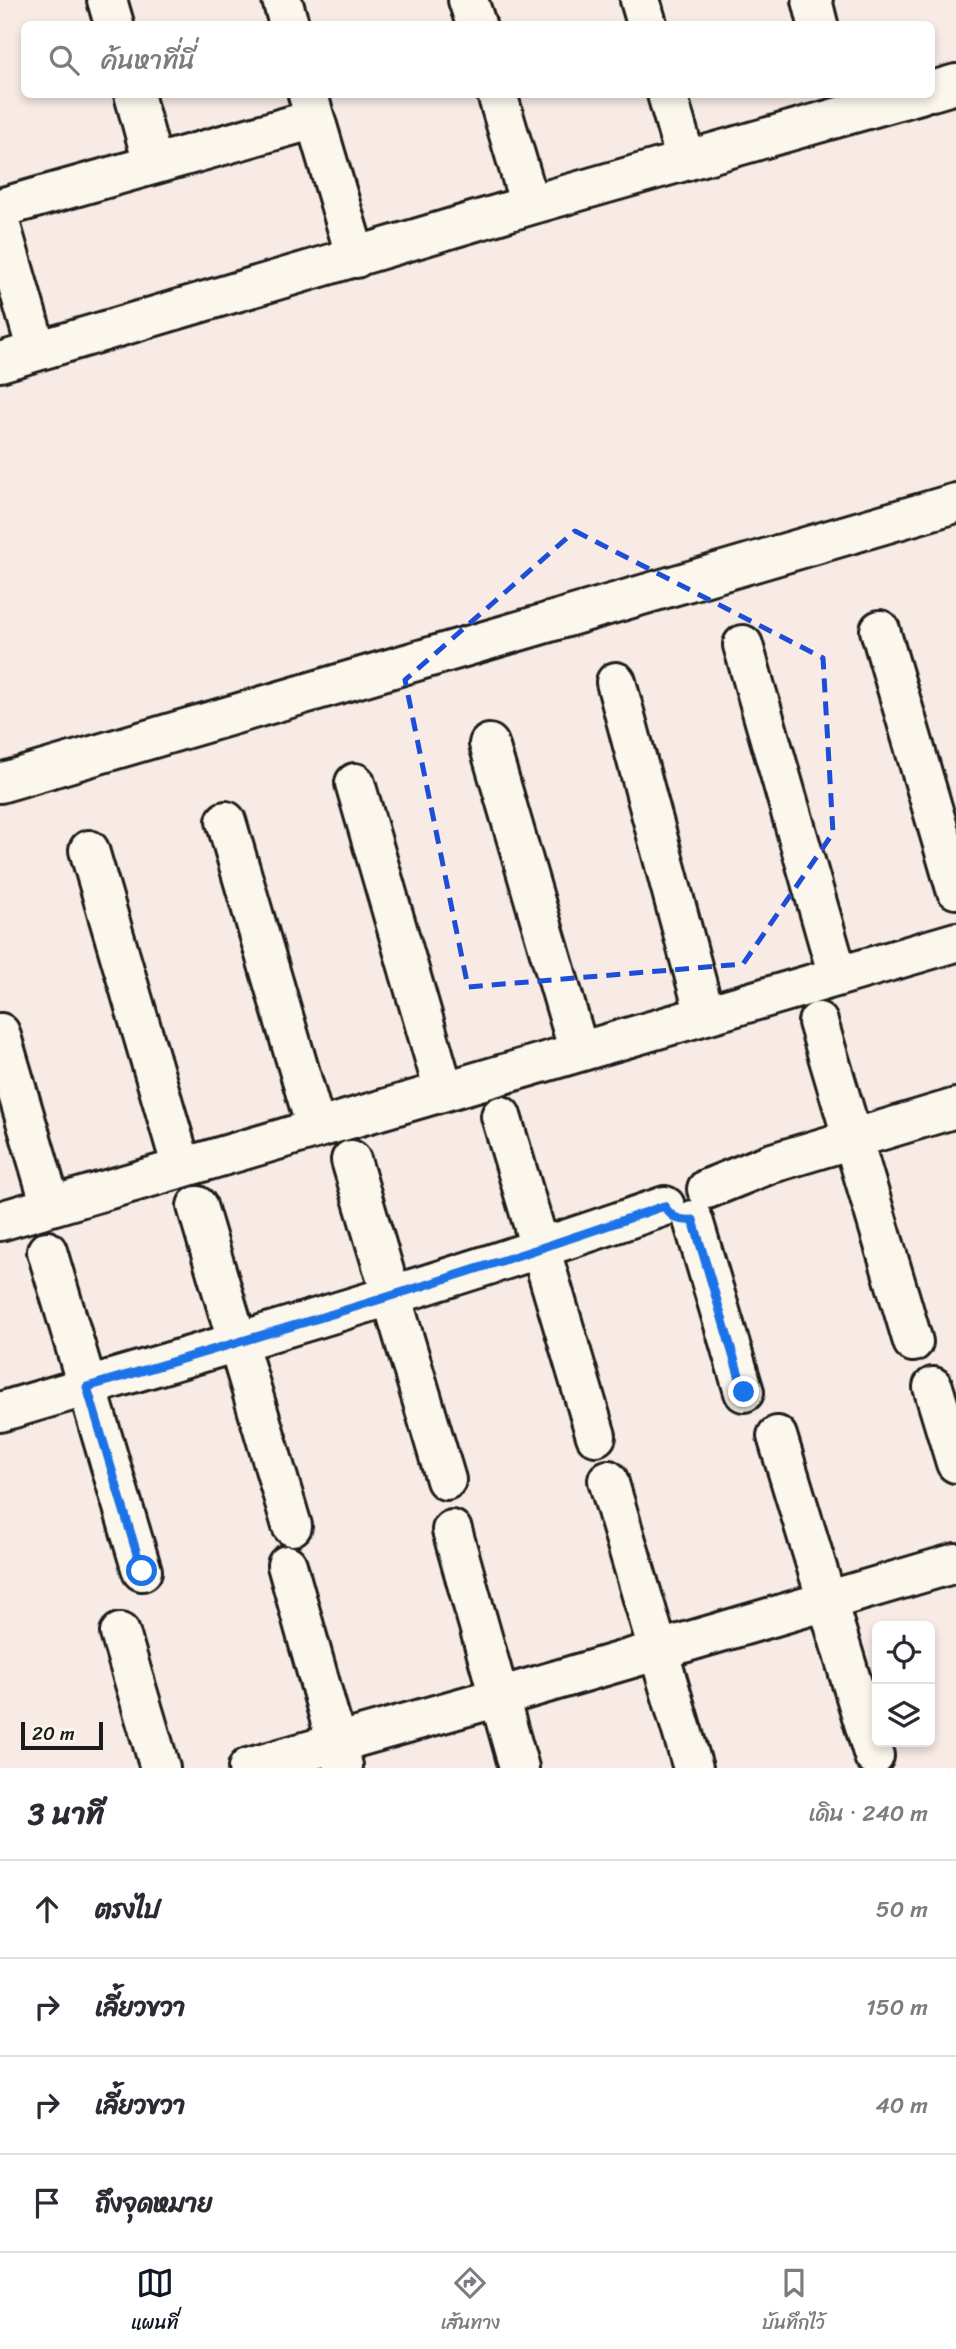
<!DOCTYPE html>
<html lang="th">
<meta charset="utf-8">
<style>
:root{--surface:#fff;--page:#f2f2f3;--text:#2b2b33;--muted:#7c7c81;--line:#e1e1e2;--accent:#111827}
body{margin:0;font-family:Sriracha,"Playpen Sans Thai",sans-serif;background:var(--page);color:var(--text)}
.controls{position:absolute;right:21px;bottom:21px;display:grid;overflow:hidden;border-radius:10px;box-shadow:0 4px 10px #0003}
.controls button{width:63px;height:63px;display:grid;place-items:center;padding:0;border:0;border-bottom:2px solid var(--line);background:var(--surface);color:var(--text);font:35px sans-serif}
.scale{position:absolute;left:21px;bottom:18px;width:82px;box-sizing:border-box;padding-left:7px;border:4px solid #1c1c1c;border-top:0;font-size:19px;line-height:24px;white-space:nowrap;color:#1c1c1c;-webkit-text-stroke:5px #fbf7ec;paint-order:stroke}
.stop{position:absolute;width:21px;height:21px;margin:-16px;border:5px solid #1a73e8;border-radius:50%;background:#fff}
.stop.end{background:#1a73e8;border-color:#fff;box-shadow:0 2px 7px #0008}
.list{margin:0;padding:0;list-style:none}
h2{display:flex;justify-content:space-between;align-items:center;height:91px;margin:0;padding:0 28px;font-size:30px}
h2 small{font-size:23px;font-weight:400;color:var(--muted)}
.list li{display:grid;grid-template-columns:46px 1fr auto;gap:21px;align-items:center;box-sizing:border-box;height:98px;padding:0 28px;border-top:2px solid var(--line)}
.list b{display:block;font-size:26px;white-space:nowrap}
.list em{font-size:23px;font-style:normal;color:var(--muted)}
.icon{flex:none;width:38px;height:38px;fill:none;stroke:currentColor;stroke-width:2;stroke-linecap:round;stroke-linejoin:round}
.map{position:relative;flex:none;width:956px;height:1768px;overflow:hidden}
.search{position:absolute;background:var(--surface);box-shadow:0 4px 10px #0003;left:21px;right:21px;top:21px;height:77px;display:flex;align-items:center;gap:18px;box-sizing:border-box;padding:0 24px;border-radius:10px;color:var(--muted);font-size:26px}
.sheet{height:483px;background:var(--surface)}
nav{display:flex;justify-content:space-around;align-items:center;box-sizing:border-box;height:98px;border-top:2px solid var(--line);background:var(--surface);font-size:19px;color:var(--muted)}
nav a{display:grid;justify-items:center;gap:4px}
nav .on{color:var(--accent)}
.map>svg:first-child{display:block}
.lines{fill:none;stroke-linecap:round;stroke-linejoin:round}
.minor-casing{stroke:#1c1c1c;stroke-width:44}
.minor{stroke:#fbf7ec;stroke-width:38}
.route{stroke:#1a73e8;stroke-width:9}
.marked{fill:none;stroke:#1d4ed8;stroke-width:5;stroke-dasharray:14 9;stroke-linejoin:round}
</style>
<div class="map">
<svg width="956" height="1768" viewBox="0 0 956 1768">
<rect width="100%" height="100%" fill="#f8eae5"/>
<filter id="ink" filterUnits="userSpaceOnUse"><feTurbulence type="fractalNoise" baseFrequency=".0143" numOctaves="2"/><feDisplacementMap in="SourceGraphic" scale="14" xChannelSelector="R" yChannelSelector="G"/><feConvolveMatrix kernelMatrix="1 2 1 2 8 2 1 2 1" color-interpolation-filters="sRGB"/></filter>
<g filter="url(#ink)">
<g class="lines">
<defs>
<path id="minor" d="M 107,0 L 114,24
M 282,0 L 289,24
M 468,0 L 476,24
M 640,0 L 647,24
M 812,0 L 818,24
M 932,91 L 956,84
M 134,94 L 153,164
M 497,94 L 530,205
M 667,94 L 686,161
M 308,95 L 356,258
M 0,208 L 315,119
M 0,223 L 37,351
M 0,362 L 530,205 L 920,94
M 880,630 L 956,889
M 743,645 L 838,976
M 616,682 L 705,1015
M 489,744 L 579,1052
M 0,783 L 956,503
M 355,783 L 444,1091
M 226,821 L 316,1128
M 89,850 L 182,1168
M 818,1022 L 913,1342
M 0,1033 L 51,1206
M 501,1116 L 596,1436
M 351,1160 L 446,1480
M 707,1189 L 769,1164 L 956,1108
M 197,1206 L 292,1526
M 693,1220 L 744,1392
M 0,1221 L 956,942
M 47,1251 L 142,1571
M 933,1387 L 956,1463
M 0,1412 C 223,1346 445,1283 665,1206
M 777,1436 L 874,1756
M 608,1480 L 693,1768
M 452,1530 L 519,1768
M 287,1565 L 343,1766
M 120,1633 L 160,1768
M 248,1768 L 499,1697 L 956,1563"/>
</defs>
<!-- minor casing -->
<use href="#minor" class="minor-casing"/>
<!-- minor -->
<use href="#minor" class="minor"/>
</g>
</g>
<g class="lines" filter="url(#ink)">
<!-- route -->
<path class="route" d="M 142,1571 L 87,1387 C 281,1330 474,1273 664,1206 C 672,1218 679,1221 693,1220 L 744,1392"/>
</g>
<!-- marked area -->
<path class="marked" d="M 575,531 L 823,658 L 833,833 L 743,964 L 468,987 L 405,680 Z"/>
</svg>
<div class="controls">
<button><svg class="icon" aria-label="locate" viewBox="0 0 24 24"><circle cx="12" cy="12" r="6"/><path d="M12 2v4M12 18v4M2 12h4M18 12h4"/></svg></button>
<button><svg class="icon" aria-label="layers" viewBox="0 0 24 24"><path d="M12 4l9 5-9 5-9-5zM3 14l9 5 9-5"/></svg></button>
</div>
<div class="scale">20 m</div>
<div class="stop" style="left:142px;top:1571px"></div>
<div class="stop end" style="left:744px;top:1392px"></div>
<div class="search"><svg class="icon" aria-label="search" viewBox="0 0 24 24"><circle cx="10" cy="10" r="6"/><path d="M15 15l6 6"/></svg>ค้นหาที่นี่</div>
</div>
<section class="sheet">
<h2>3 นาที<small>เดิน · 240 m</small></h2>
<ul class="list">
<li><svg class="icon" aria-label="ahead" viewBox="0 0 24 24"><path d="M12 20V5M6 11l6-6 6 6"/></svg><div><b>ตรงไป</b></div><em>50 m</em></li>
<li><svg class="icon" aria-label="right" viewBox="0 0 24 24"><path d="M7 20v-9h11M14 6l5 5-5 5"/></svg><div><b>เลี้ยวขวา</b></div><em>150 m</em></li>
<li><svg class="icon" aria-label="right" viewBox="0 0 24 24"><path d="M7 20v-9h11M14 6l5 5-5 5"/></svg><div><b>เลี้ยวขวา</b></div><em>40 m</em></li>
<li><svg class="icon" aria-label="arrive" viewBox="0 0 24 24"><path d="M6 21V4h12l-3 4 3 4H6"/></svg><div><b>ถึงจุดหมาย</b></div></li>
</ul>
</section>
<nav>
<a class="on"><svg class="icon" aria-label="map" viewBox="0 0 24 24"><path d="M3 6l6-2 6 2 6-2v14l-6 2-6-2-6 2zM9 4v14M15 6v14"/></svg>แผนที่</a>
<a><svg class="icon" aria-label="directions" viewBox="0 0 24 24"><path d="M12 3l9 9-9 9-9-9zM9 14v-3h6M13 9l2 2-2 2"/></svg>เส้นทาง</a>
<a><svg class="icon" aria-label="saved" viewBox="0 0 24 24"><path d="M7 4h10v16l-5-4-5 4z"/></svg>บันทึกไว้</a>
</nav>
